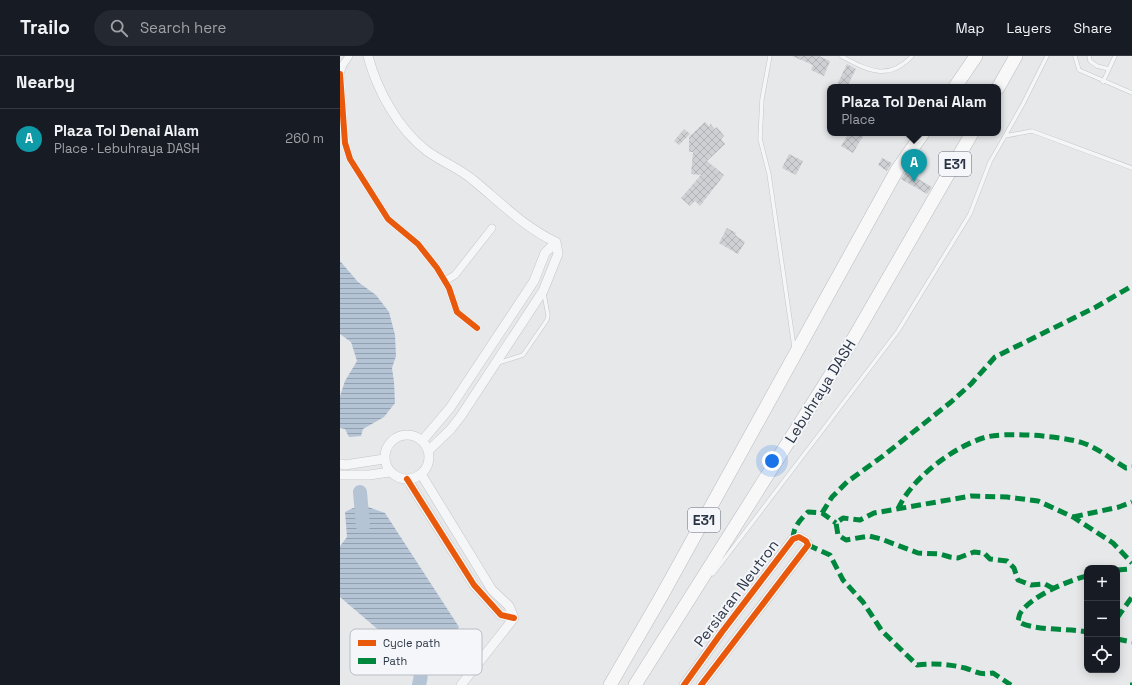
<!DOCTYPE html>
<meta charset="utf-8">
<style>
:root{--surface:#171b24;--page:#242831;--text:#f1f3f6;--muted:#9ea1a6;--line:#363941;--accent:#6c737f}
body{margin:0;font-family:"Space Grotesk",sans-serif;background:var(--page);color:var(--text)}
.controls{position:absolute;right:12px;bottom:12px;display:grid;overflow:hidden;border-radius:8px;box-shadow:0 2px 10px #0003}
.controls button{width:36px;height:36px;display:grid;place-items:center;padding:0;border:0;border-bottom:1px solid var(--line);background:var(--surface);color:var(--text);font:20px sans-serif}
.you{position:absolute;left:432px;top:405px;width:14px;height:14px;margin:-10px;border:3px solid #fff;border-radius:50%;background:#1a73e8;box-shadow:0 0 0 6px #1a73e833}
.badge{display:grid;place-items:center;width:26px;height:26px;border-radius:50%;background:var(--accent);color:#fff;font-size:13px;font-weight:700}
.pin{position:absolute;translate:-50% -33px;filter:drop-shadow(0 1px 2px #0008)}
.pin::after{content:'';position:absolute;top:21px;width:14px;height:12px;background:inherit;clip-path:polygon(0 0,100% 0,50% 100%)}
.popup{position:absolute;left:487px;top:28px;width:174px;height:52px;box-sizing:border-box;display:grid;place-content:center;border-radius:8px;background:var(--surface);filter:drop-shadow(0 1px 3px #0005);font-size:13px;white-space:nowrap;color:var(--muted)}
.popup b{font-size:15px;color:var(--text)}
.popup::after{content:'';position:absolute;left:50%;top:100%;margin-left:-8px;border:8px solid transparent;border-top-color:var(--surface)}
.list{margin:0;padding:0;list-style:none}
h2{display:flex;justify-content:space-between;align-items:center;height:52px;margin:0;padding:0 16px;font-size:17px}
h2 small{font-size:13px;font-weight:400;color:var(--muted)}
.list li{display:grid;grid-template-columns:26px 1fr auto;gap:12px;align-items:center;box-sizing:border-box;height:60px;padding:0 16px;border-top:1px solid var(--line)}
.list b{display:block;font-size:15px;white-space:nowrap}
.list p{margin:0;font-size:13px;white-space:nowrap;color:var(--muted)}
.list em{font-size:13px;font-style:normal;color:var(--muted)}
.icon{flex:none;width:22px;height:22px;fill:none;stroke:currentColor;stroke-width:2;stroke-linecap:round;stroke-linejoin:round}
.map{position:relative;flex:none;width:792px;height:629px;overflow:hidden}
header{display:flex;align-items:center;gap:24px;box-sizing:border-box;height:56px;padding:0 20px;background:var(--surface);border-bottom:1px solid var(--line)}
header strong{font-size:19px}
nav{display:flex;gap:22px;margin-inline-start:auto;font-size:14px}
.search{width:280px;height:36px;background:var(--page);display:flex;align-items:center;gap:10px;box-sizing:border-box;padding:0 14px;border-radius:22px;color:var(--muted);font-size:15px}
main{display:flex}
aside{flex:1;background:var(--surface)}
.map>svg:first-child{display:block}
.water{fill:url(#water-rules)}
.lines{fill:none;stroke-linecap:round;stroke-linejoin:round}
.river{stroke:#b4c4d5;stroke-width:14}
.building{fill:url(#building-cross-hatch)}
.service-casing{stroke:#c4c6c8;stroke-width:4.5}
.minor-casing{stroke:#c4c6c8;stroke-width:8}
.tertiary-casing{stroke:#c4c6c8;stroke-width:10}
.motorway-casing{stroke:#b8bbbf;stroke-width:14}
.service{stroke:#f5f6f7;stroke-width:3.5}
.minor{stroke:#f5f6f7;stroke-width:7}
.tertiary{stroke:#f5f6f7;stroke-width:9}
.motorway{stroke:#f8f8f8;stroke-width:13}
.quiet{stroke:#00873e;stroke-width:5;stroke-dasharray:10 5;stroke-linecap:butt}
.cycleway-casing{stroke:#f4f6f9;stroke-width:8}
.cycleway{stroke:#e8590c;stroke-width:6}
.labels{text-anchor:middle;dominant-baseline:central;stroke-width:4;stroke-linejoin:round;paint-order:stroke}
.shield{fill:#f4f6f9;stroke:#676e7b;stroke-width:1}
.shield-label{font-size:14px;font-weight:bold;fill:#2b3445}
.street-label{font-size:15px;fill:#2b3445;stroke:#f4f6f9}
.key{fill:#f4f6f9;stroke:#b8bcc3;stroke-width:1}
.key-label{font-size:11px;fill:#2b3445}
</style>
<header>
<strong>Trailo</strong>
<div class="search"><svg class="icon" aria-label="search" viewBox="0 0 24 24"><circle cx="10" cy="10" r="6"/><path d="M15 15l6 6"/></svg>Search here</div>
<nav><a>Map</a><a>Layers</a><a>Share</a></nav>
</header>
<main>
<aside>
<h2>Nearby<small></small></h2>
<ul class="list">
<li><span class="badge" style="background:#0f9aa8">A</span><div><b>Plaza Tol Denai Alam</b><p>Place · Lebuhraya DASH</p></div><em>260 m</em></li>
</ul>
</aside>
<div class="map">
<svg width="792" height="629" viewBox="0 0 792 629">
<defs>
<pattern id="water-rules" width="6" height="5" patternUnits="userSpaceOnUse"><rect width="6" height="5" fill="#b4c4d5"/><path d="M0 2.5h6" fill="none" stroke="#93a0af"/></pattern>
<pattern id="building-cross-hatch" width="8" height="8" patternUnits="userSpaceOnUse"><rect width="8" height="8" fill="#ced0d3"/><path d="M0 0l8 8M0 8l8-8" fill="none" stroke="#b1b3b6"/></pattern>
</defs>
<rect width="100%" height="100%" fill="#e6e8ea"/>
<!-- water -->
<path class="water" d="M 0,205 L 18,226 L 36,239 L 49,256 L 55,279 L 56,300 L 52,312 L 54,326 L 55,347 L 44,361 L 23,373 L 21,380 L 9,381 L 5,373 L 0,372 L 0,340 L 5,325 L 17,305 L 11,286 L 0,278 Z
M 28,451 L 45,457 L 119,571 L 93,611 L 83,612 L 0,541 L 0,490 L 7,481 L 5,456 L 13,452 Z"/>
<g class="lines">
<!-- river -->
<path class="river" d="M 20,436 L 23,470
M 75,594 C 80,606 83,615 79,629"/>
</g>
<!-- building -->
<path class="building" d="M 452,0 L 479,0 L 490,5 L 484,20 L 471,14 L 473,9 Z
M 507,8 L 516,13 L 507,31 L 496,31 Z
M 365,66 L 370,71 L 370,67 L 375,73 L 377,71 L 384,80 L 381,83 L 385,88 L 367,105 L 384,119 L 360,150 L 355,145 L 350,150 L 341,142 L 361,119 L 351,118 L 353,96 L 349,96 L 349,81 Z
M 344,73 L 350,78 L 339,89 L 334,85 Z
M 509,77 L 525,77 L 513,97 L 501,90 Z
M 449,98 L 463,105 L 456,119 L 442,112 Z
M 542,102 L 552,107 L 547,115 L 538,109 Z
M 566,116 L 592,131 L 587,138 L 561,123 Z
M 387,172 L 396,177 L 395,179 L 405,186 L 398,198 L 379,187 Z"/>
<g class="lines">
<defs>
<path id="service" d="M 430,0 L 422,43 L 420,83 L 429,118 L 454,291
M 501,0 C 527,14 548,26 572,0
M 735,0 L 739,14 L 792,37
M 749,0 L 750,5 L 757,10 L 769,13
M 763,26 L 775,0
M 665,80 L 683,48 L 707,0
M 158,307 L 183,299 L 207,264 L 208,259 L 204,238
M 373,518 L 558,275 L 630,158 L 650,106 L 665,80 L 692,75 L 792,112"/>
<path id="minor" d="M 0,18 L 5,87 L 10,103 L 48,163 L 78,188 L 97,212 L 109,232 L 117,256 L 137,272
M 0,18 L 3,9 L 9,0
M 105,225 L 115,219 L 152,172"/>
<path id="tertiary" d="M 28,0 C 37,34 58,73 87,95 C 102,106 119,112 133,124 C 160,146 185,172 216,186
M45 401a22 22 0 1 1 44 0a22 22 0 1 1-44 0Z
M 82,385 L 110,352 L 194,225 L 205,197 L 216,186
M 88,395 L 110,374 L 121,360 L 203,235 L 218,198 L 216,186
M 0,408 L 5,409 L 44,403
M 81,418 L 152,534 L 169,550 L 174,562
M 0,419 L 29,419 L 50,416
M 67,423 L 134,529 L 161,559 L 174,562
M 121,629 L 174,562
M 344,629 L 382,576 L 453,483 L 459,481 L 466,485 L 468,489 L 361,629"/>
<path id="motorway" d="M 615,31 L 636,0
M 658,32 L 676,0
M 270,629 L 321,541 L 557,114 L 583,77
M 295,629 L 512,285 L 632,77"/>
</defs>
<!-- service casing -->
<use href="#service" class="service-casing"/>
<!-- minor casing -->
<use href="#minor" class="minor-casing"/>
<!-- tertiary casing -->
<use href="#tertiary" class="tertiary-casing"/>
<!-- motorway casing -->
<use href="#motorway" class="motorway-casing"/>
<!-- service -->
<use href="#service" class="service"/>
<!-- minor -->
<use href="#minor" class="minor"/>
<!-- tertiary -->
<use href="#tertiary" class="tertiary"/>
<!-- motorway -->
<use href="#motorway" class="motorway"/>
<!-- quiet -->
<path class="quiet" d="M 558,453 C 571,423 612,392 643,382 C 662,375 723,380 743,387 C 758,392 772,404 786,412 L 792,411
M 482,457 L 492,441 L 507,426 L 543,400 L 611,346 L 631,328 L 655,301 L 756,251 L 792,230
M 733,461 L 779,451 L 792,446
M 453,483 C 453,471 460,464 468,456 L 482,457 L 496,467
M 468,489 L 490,499 L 503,524 L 523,546 L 542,575 L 577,609 C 594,607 609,608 625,612 C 638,616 638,619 653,617 L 671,629
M 777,514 L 792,513
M 747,520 C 729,524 692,540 681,556 C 679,558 679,562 678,565 C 690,575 729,572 747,576
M 714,533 L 705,528 L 691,529 L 678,524 L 674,512 L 667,505 L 650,503 L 644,497 L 634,496 L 618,502 L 610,501 L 600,498 L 578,497 L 541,483 L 529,480 L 506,484 L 498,479 L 496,467 L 503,462 L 520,464 L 534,457 L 631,440 L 667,441 L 698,445 L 733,461 L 773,487 L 792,507
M 777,562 L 792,541
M 777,583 L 792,586
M 790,629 L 792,629"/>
<defs>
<path id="cycleway" d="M 0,18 L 5,87 L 10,103 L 48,163 L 78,188 L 97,212 L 109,232 L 117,256 L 137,272
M 67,423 L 134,529 L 161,559 L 174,562
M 344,629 L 382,576 L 453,483 L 459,481 L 466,485 L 468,489 L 361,629"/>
</defs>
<!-- cycleway casing -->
<use href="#cycleway" class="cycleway-casing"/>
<!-- cycleway -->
<use href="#cycleway" class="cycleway"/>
</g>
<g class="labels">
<!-- shield labels -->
<g class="shield">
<rect x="599" y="96" width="32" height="24" rx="3"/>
<rect x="348" y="452" width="32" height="24" rx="3"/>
</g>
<g class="shield-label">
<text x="615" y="108">E31</text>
<text x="364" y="464">E31</text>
</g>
<!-- street labels -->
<g class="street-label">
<text transform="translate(480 335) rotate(-58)">Lebuhraya DASH</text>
<text transform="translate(396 537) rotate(-53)">Persiaran Neutron</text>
</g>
</g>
<!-- legend -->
<rect x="10" y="573" width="132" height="46" rx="6" class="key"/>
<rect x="18" y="584" width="18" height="6" fill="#e8590c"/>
<rect x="18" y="602" width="18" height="6" fill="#00873e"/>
<g class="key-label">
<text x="43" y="591">Cycle path</text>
<text x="43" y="609">Path</text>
</g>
</svg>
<div class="controls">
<button>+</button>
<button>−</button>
<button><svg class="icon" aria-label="locate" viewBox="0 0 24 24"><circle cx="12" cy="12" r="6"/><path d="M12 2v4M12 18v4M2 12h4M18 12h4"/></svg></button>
</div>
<div class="you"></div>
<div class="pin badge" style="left:574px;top:126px;background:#0f9aa8">A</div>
<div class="popup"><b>Plaza Tol Denai Alam</b>Place</div>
</div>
</main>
